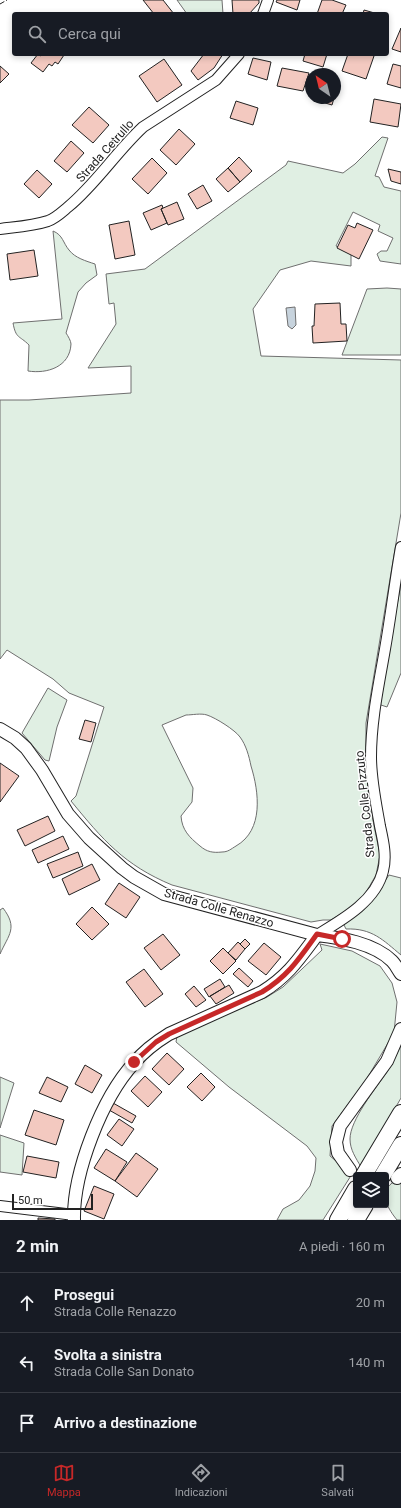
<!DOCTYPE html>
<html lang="it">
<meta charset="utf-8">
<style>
:root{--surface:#171b24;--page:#20242c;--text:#f1f3f6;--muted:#9ea1a6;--line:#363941;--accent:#c62828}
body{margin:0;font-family:Roboto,sans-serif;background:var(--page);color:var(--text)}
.controls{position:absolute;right:12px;bottom:12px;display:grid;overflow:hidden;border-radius:4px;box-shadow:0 2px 6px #0003}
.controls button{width:36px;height:36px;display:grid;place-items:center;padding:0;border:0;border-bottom:1px solid var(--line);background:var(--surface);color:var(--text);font:20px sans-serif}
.compass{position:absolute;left:305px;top:68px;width:36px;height:36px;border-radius:50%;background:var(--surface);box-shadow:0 2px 6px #0003;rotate:325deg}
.scale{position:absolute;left:12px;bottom:10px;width:81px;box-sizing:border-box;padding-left:4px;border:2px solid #222;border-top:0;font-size:11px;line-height:14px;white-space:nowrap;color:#222;-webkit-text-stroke:3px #fff;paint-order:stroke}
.stop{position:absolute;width:12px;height:12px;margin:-9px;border:3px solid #c62828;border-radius:50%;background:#fff}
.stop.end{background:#c62828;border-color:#fff;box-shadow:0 1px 4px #0008}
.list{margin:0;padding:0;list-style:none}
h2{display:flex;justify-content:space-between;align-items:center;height:52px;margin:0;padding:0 16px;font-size:17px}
h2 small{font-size:13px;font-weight:400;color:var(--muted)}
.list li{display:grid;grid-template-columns:26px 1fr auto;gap:12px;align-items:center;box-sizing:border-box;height:60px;padding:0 16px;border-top:1px solid var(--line)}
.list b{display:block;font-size:15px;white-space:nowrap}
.list p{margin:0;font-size:13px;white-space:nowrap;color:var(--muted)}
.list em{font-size:13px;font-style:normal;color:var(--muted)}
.icon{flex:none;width:22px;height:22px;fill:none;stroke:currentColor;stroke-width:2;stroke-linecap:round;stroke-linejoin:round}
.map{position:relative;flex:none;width:401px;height:1220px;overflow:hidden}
.search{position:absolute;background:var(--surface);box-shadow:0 2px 6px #0003;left:12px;right:12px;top:12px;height:44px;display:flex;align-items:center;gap:10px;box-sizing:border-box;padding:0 14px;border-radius:4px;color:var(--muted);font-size:15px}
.sheet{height:232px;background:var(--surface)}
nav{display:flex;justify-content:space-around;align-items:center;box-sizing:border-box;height:56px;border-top:1px solid var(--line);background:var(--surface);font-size:11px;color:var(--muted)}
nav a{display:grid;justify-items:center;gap:2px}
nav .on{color:var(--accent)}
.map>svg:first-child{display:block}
.green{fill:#e0efe3;stroke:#6f6f6f;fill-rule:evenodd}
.water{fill:#c7d3dd;stroke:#6f6f6f}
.building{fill:#f3c9c0;stroke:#222}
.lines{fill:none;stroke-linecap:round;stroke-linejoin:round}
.minor-casing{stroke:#222;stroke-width:12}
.tertiary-casing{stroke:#222;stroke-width:14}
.trunk-casing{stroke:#222;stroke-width:18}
.minor{stroke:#fff;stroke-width:10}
.tertiary{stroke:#fff;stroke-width:12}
.trunk{stroke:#fff;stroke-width:16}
.fence{stroke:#222;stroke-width:1;stroke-dasharray:5 2;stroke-linecap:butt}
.route{stroke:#c62828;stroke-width:5}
.labels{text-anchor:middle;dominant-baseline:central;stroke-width:3;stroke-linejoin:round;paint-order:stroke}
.street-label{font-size:12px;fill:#222;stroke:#fff}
</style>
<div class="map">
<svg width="401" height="1220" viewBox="0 0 401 1220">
<rect width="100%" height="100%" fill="#fff"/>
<!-- green -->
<path class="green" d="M 177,0 L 222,0 L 223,14 L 187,14 Z
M 382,137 L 388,138 L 375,176 L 379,177 L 384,187 L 401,191 L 401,264 L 380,261 L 377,254 L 381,251 L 387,251 L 393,238 L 378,231 L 380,225 L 353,212 L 336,246 L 351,254 L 351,266 L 311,261 L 280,270 L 253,309 L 261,356 L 401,360 L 401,513 L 366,723 L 366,766 L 369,801 L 380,855 L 376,875 L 365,894 L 352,907 L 331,920 L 323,920 L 311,922 L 172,885 C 124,865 103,840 71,801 L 76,796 L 104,707 L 69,693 L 53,679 L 7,650 L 0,659 L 0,400 L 29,400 L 131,393 L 131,366 L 88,368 L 116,324 L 114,303 L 109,304 L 106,274 L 145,269 L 286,165 L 288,161 L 343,173 L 355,164 ZM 186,715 C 192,715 201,713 207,715 C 216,718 235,730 240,737 C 246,745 249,756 251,766 C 259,792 264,830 236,846 C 231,849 228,852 222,852 C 213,853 207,852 200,846 C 189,837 182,830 181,816 L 192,802 L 193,788 L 162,725 Z
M 53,231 C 63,235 63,243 69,250 C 75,258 86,261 95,264 L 97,275 L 86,283 L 78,292 L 66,333 C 68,336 71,341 71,344 C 70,367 47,374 28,371 L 29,345 C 19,335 16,339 13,323 L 62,319 Z
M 387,288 L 401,289 L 401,355 L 342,355 L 367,289 Z
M 401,584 L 401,673 L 387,707 L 378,704 Z
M 48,688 L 67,700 L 57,727 L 49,761 L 45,760 L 22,733 Z
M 389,875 L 401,878 L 401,955 C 383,940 372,928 346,929 L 344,925 L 345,919 L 375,896 Z
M 3,908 C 18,928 9,934 0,954 L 0,910 Z
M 320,944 L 352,951 L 380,966 L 392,983 L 397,1002 L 394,1033 L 366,1080 L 332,1126 L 330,1156 L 352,1174 L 323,1220 L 277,1220 L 283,1209 L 299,1200 L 310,1186 L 315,1171 L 316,1158 L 307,1146 L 229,1087 L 176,1042 L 177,1036 L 185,1032 L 267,997 L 283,987 L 322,950 Z
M 401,1045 L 401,1098 L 361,1167 C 356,1158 350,1150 350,1139 C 350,1120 376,1088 387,1072 C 392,1064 396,1054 401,1045 Z
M 0,1077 L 14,1083 L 0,1128 Z
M 0,1135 L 24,1143 L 22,1175 L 0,1172 Z
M 401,1178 L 401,1220 L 397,1220 C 389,1210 378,1194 392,1183 C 395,1181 398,1180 401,1178 Z"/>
<!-- water -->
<path class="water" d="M 295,307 L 296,325 L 292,329 L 288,326 L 286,308 Z"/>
<!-- building -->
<path class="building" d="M 143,0 L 163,0 L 174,14 L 154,14 Z
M 232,0 L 259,0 L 259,3 L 249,14 L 233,14 Z
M 277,0 L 300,0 L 297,10 L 276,2 Z
M 322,0 L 332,0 L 346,5 L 342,14 L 317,14 Z
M 364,10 L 378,14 L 363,14 Z
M 401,28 L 401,52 L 392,49 Z
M 38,54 L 41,56 L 43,54 L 64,55 L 58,64 L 55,62 L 52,66 L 49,64 L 43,72 L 31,63 Z
M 204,54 L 223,54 L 214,68 L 198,80 L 191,71 Z
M 305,54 L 327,54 L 323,67 L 303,61 Z
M 348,54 L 369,54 L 374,56 L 366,79 L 342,71 Z
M 253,58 L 271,62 L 267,80 L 248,74 Z
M 164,59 L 182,85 L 157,102 L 139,76 Z
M 393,64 L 401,66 L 401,88 L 387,84 Z
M 0,66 L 9,74 L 0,83 Z
M 282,68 L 309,73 L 303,91 L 277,86 Z
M 315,98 L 334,98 L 332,105 L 315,100 Z
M 374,99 L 401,104 L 398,127 L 370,122 Z
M 236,101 L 258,108 L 253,125 L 230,118 Z
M 89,107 L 109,125 L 93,143 L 72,125 Z
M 179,129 L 195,144 L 176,165 L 160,150 Z
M 71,141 L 84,153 L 67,172 L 54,161 Z
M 239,157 L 252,171 L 240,182 L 228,168 Z
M 152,158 L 167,173 L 148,194 L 132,179 Z
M 228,168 L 240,182 L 228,192 L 216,179 Z
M 388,169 L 401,172 L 401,184 L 391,181 Z
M 37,170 L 52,184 L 39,198 L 24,184 Z
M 203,185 L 212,201 L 197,209 L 188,194 Z
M 177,202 L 184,219 L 168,225 L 161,209 Z
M 162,205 L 163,208 L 161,209 L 167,223 L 151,230 L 143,213 Z
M 129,221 L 135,255 L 115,259 L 109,225 Z
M 357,223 L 373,230 L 359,259 L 337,248 L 348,225 L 355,228 Z
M 34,250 L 38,276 L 10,280 L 7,254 Z
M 340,303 L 341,324 L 346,324 L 347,341 L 313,343 L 312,326 L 314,326 L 315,304 Z
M 85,720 L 96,723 L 91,742 L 79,739 Z
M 0,763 L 19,776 L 0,802 Z
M 48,816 L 55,831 L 25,846 L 17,830 Z
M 63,836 L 69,849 L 38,863 L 32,850 Z
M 78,852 L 83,866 L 53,878 L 47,864 Z
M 92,864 L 100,880 L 69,895 L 62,879 Z
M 119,883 L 140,897 L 126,918 L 105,904 Z
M 92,907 L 109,924 L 92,940 L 76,924 Z
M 163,934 L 180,955 L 161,970 L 144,948 Z
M 245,939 L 250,944 L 245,949 L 240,944 Z
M 238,942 L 245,949 L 236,960 L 228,953 Z
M 264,943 L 281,957 L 266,975 L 248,961 Z
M 223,948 L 236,961 L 223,974 L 210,961 Z
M 239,968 L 253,981 L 248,987 L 233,974 Z
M 144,969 L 163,994 L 145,1007 L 126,982 Z
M 220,979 L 225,987 L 209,997 L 204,989 Z
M 229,985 L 234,993 L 216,1004 L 210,996 Z
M 194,986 L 206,1000 L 196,1007 L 185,994 Z
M 167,1053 L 184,1069 L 169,1085 L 152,1069 Z
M 85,1065 L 102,1075 L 92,1093 L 75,1084 Z
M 201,1073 L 215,1087 L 202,1101 L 187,1087 Z
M 145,1076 L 162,1092 L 148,1107 L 131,1091 Z
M 47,1077 L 68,1087 L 61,1102 L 39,1093 Z
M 113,1103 L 136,1116 L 132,1123 L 109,1110 Z
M 34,1110 L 64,1120 L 56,1145 L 25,1135 Z
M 119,1119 L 134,1129 L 122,1146 L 107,1135 Z
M 106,1149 L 127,1162 L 115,1181 L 94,1168 Z
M 136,1153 L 158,1169 L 137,1197 L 115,1181 Z
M 27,1156 L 59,1162 L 56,1178 L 23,1172 Z
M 94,1186 L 114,1194 L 104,1219 L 84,1211 Z
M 38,1218 L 55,1219 L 55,1220 L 38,1220 Z"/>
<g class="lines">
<defs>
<path id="minor" d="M 263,14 L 268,0
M 0,229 C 16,227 33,226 48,221 C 56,218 62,212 68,207 C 96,184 116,152 143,127 L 216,80 L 239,54
M 317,935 C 342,920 376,901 383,871 C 387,856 383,840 380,826 C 376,803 371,780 371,757 C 371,720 379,684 385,649 C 391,615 395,581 401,547
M 0,1206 L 74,1215"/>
<path id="tertiary" d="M 0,729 L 15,738 L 26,748 L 42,770 L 68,814 L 89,838 L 122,868 L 134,877 L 164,894 L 317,935 C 341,938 374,943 392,961 C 396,965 398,970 401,974
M 350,1170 L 338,1153 L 336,1142 L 340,1126 L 387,1061 L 401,1029
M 397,1178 L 401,1174
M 74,1220 C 73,1172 102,1098 134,1063 C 144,1051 156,1042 169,1034 L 262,992 C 288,976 299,959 317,935"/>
<path id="trunk" d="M 364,1175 L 401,1113
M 383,1175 L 401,1145
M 338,1220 L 356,1189
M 356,1220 L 365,1205"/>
</defs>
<!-- minor casing -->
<use href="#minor" class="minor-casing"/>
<!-- tertiary casing -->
<use href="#tertiary" class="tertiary-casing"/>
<!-- trunk casing -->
<use href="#trunk" class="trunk-casing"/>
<!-- minor -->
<use href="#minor" class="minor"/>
<!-- tertiary -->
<use href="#tertiary" class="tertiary"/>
<!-- trunk -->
<use href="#trunk" class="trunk"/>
<!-- fence -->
<path class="fence" d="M 0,4 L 7,0"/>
</g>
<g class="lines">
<!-- route -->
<path class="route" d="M 134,1062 L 156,1042 L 169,1034 L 262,992 C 288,976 299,959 317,934 L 342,939"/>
</g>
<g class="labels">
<!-- street labels -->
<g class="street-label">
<text transform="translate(105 151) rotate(-48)">Strada Cetrullo</text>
<text transform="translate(365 804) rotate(-96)">Strada Colle Pizzuto</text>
<text transform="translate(219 908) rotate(16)">Strada Colle Renazzo</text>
</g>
</g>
</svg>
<div class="controls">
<button><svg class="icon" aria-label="layers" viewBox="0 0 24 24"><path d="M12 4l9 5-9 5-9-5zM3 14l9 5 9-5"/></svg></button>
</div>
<svg class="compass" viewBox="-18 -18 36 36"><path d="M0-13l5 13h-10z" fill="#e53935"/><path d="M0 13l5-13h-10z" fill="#9ea1a6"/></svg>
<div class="scale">50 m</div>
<div class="stop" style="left:342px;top:939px"></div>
<div class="stop end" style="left:134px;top:1062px"></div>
<div class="search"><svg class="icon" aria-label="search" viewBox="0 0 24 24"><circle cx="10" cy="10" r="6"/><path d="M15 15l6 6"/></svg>Cerca qui</div>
</div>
<section class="sheet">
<h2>2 min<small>A piedi · 160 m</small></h2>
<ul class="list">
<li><svg class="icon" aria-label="ahead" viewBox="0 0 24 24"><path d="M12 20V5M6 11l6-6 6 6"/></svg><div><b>Prosegui</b><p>Strada Colle Renazzo</p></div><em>20 m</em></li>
<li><svg class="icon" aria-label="left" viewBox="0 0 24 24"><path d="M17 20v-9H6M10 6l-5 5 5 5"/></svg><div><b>Svolta a sinistra</b><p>Strada Colle San Donato</p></div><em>140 m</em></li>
<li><svg class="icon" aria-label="arrive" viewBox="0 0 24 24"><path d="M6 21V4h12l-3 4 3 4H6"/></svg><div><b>Arrivo a destinazione</b></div></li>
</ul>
</section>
<nav>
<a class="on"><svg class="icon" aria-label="map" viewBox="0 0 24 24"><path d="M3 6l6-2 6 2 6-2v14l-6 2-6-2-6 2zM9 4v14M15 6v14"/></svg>Mappa</a>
<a><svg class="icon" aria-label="directions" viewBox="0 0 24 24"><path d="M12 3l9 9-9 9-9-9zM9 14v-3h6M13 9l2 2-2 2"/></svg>Indicazioni</a>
<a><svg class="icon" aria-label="saved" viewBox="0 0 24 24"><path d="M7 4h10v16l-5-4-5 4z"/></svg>Salvati</a>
</nav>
